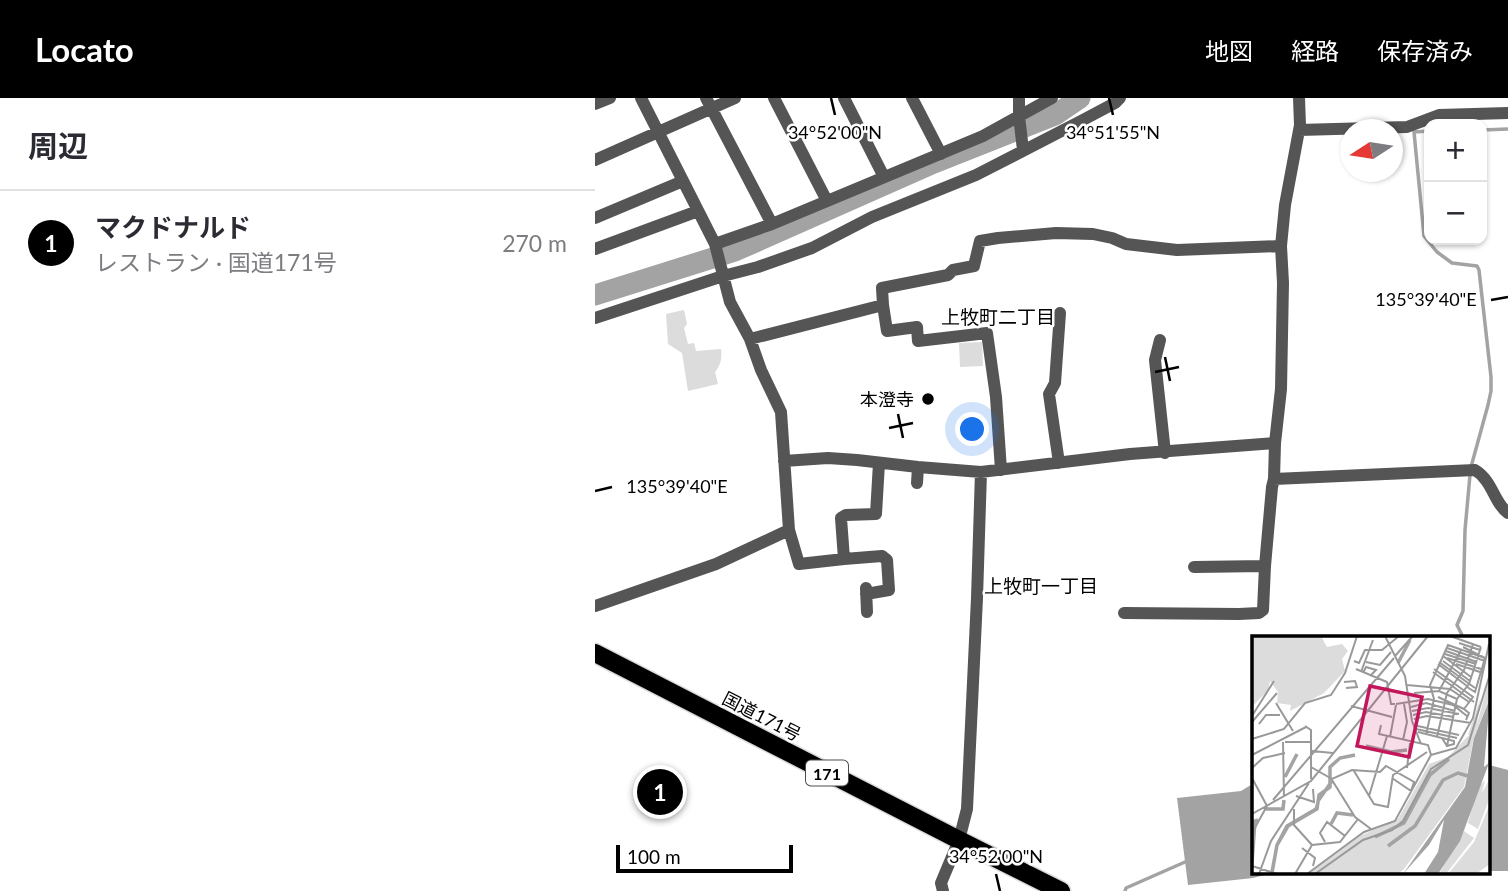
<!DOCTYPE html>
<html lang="ja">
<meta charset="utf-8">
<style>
:root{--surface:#fff;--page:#f2f2f3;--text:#2b2b33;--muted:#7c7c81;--line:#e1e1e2;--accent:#000}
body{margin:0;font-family:Lato,"Noto Sans JP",sans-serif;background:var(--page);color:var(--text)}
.controls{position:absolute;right:21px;top:21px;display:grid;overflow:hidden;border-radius:14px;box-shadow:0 2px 5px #0004}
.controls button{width:63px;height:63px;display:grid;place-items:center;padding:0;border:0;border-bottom:2px solid var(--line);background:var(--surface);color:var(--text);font:35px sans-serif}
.compass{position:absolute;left:745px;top:21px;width:63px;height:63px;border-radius:50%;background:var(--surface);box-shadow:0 2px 5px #0004;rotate:258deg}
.scale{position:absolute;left:21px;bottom:18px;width:177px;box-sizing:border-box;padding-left:7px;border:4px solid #000;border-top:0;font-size:19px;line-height:24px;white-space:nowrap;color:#000;-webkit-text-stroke:5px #fff;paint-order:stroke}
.you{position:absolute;left:378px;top:332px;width:24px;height:24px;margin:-18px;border:5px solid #fff;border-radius:50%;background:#1a73e8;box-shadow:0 0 0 10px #1a73e833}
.badge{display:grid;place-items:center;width:46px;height:46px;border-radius:50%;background:var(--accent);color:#fff;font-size:23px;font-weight:700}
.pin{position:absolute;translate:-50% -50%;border:4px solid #fff;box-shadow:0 2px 7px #0006}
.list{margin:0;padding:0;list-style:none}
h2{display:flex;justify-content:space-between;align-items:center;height:91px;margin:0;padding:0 28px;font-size:30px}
h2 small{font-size:23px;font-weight:400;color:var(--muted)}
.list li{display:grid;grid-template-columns:46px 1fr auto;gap:21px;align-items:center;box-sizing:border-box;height:105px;padding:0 28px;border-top:2px solid var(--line)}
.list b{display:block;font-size:26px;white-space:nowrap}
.list p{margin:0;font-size:23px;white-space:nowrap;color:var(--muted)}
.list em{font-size:23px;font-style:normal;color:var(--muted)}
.map{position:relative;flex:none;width:913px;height:793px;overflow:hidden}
header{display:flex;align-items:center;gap:42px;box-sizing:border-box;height:98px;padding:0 35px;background:var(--accent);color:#fff}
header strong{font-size:33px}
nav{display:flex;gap:38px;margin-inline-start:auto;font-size:24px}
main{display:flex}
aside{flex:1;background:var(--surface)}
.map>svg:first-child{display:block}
.green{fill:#dcdcdc}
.water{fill:#a3a3a3}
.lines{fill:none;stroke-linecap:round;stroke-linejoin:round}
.stream{stroke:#a3a3a3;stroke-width:3.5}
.river{stroke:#a3a3a3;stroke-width:21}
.highway-casing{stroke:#dbdbdb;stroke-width:21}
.minor{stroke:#555;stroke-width:12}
.highway{stroke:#000;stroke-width:18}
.ticks{fill:none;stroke:#000;stroke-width:2.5}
.poi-dot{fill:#000;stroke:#fff;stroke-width:2.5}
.labels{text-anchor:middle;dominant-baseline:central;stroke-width:5;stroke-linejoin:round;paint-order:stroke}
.shield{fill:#fff;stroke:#4c4c4c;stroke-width:2}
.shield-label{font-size:16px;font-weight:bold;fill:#000}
.poi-label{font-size:18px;fill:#000;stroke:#fff;text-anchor:end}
.street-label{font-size:18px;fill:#000;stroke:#fff}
.neighbourhood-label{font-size:19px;fill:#000;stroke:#fff}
.inset-river{fill:none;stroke:#a3a3a3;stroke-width:3.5}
.inset-road{fill:none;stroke:#999;stroke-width:2}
.view{fill:#c2185b;fill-opacity:0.15;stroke:#c2185b;stroke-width:3.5}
.inset-edge{fill:none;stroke:#000;stroke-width:3.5}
.ticks-label{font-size:18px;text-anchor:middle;fill:#000;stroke:#fff;stroke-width:5;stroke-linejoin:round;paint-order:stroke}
</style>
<header>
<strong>Locato</strong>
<nav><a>地図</a><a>経路</a><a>保存済み</a></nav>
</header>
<main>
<aside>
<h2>周辺<small></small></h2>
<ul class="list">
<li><span class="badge">1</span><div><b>マクドナルド</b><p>レストラン · 国道171号</p></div><em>270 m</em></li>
</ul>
</aside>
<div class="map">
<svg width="913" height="793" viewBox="0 0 913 793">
<rect width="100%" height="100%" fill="#fff"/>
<!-- green -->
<path class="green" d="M 89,212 L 92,226 L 89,230 L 93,246 L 99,245 L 101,253 L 126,251 C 127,259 126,267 120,274 L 123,286 L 93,293 L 87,255 L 73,246 L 71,216 Z
M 387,244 L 388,268 L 365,269 L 364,245 Z"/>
<!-- water -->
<path class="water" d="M 894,667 L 913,672 L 913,773 L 894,773 Z
M 659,685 L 659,774 L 681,774 L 658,780 L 593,787 L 582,700 L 646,693 Z"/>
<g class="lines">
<!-- stream -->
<path class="stream" d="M 887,32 L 913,31
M 834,33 L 819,34 L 829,138 L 842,154 L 857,165 L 882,168 L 884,172 L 896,279 L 896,293 L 893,307 L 876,369
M 868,539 L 862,527 L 868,513 L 870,432 L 875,377
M 530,793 L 531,790 L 590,764"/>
<!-- river -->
<path class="river" d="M 0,197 L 140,153 L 339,65 L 460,17 L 485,0"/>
<defs>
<path id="highway" d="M 0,555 L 364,742 L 466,793"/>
</defs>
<!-- highway casing -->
<use href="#highway" class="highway-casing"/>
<!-- minor -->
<path class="minor" d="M 111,0 L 177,126
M 179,0 L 232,103
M 249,0 L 289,79
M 317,0 L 346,56
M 424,0 L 424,18 L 428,52
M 0,6 L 15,0
M 704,32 L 812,29 L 844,17 L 913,15
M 0,62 L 140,0
M 0,120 L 88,83
M 120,146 L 177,126 L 388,38 L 457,0
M 0,151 L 103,113
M 0,220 L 128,178 L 163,169 L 217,150 L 277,119 L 381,77 L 486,23 L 520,5 L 525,0
M 155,241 L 288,207
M 565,242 L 560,262 L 570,355
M 189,363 L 233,360 L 262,362 L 323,369 L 386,374 L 535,356 L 680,345
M 464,365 L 454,296 L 460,285 L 465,215
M 406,372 L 401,299 L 392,235 L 323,243 L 322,229 L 292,233 L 288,207 L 287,190 L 353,177 L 358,172 L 379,168 L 385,143 L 403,140 L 461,135 L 498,136 L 517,140 L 531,146 L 582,152 L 686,148
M 679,381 L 880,372 C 898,383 899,405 913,415
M 322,385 L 323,369
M 194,432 L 204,466 L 249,461 L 287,458 L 292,462 L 294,492 L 271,496
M 249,461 L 246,420 L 251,417 L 281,416 L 284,365
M 599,469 L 670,468
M 271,490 L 272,514
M 0,508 L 121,466 L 194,432 L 186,314 L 166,272 L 155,241 L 135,204 L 120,146 L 46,0
M 529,515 L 644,516 L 664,515 L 668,512 L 670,468 L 677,389 L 679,381 L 680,345 L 686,291 L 688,185 L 686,148 L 690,107 L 705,27 L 704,0
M 348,793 L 346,785 L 364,742 L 372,711 L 382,500 L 386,374"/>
<!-- highway -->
<use href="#highway" class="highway"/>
</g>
<!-- ticks -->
<path class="ticks" d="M 236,0 L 240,17M 514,0 L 518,17M 896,202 L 913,199M 570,259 L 575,283M 560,274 L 584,269M 303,316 L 308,340M 294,330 L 318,325M 0,393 L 17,389M 401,776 L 405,793"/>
<!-- markers -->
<circle class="poi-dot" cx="333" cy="301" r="7"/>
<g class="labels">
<!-- shield labels -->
<rect class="shield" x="211" y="662.5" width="42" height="25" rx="5"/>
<g class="shield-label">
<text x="232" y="675">171</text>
</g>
<!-- poi labels -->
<g class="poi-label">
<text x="319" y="301">本澄寺</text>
</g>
<!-- street labels -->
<g class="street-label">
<text transform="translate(167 618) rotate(27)">国道171号</text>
</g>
<!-- neighbourhood labels -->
<g class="neighbourhood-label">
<text x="403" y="218">上牧町二丁目</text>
<text x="446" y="487">上牧町一丁目</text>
</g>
</g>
<!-- overview -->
<g transform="translate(657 538)">
<rect width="238" height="238" fill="#fff"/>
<path d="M 0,0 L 69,0 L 75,11 L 90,8 L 96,15 L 90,23 L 93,35 L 72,57 L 38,75 L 39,69 L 25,67 L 26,56 L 18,45 L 16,54 L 0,71 ZM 238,40 L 238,61 L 222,101 L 212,151 L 152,233 L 146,238 L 56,238 L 110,199 L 146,183 L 177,128 L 196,121 L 216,100 L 219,101 L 216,99 L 228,63 L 225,88 ZM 238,142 L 238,161 L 226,193 L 216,187 L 225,153 L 233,144 L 230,157 ZM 238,168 L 238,228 L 224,238 L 196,238 L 222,206 ZM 212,195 L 222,202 L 194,238 L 187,238 Z" fill="#dcdcdc"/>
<path d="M 238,62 L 232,131 L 237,127 L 208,205 L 186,238 L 172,238 L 186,216 L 192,184 L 177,209 L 151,238 L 213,151 L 222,102 Z" fill="#a3a3a3"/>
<path class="inset-river" d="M 146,27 L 158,4M 114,110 L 139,116 L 155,114M 33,141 L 45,118M 66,165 L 80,145M 14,173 L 31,173 L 32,164M 79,188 L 85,177 L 101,179M 123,201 L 152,187 L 178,139 L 197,123M 136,210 L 163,190 L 191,144 L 206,137 L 216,140M 0,227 L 3,185 L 6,184M 20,236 L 25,209 L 35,190 L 64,173 L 66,167M 20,237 L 25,209 L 36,190 L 65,173 L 67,159 L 78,151 L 78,131 L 88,122 L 103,119"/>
<path class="inset-road" d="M 133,0 L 153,40 L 160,85 L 169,108M 198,0 L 229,11M 207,7 L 228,14M 211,11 L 233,22M 195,12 L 233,25M 194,15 L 225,26M 193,18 L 224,28M 143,20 L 160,1M 191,20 L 219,41M 195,22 L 229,33M 102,25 L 107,27 L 113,14 L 130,14 L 147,0M 191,25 L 218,45M 114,26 L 128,29 L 139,16M 187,26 L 223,52M 186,28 L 215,50M 204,28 L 228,36M 104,33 L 135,46 L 139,68 L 143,68M 182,33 L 221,61 L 212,73 L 217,77 L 214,84M 109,36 L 121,4M 181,36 L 222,66M 111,37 L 114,31 L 124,34 L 118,40M 92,46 L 103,45 L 105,51 L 94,52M 155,49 L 198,53 L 217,66M 215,51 L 223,56 L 233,22M 187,55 L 209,14M 162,57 L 187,55 L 205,63M 186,61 L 212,73M 24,67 L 41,95M 144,68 L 176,63 L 201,69 L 215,80M 99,70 L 140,81M 159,71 L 174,67 L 203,75M 160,75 L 176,72 L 207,78M 161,79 L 174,76 L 202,81M 0,80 L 22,45M 162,83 L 175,80 L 219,87M 0,86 L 25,57M 7,88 L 14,79 L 28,79M 129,89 L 127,98 L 176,109 L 179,119 L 204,112 L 221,82 L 237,8M 161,89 L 207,99M 53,90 L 59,94 L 59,143M 164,93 L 205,102M 166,96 L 202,105 L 202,108 L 195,110 L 190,102M 174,99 L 182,63 L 178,49 L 196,9 L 233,22M 138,101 L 144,69M 185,101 L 195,57 L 212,34 L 221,8M 0,103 L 32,93 L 53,67 L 79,59 L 93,37 L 105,0M 151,104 L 155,86 L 152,68M 31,106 L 32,161M 33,106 L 59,106M 195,110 L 205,63 L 217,48 L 229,11M 60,115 L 81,117M 0,119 L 54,91M 59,131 L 80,143 L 100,134 L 128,136 L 134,130 L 162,146 L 159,155 L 140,142M 0,132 L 11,122 L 33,117M 155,132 L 158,107M 102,135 L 122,168 L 136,171 L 141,139 L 175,116M 0,142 L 15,170M 80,144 L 103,181 L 119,193M 44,160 L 62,166 L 61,153M 117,160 L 135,100M 21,164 L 142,22M 42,173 L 42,189 L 60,209M 0,178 L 59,145 L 176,0M 0,197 L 15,170M 73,206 L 68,197 L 75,186 L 93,200M 50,212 L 63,222 L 61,230M 0,230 L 25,238M 7,238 L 19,205 L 57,147M 43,238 L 60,209 L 88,206 L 106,183M 55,238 L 112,196 L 143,185 L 179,119M 63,238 L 111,204 L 140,194 L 151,185 L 179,133 L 216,109 L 238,38"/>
<path class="view" d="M 118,50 L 170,61 L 157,121 L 105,110 Z"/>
<rect width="238" height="238" class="inset-edge"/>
</g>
<g class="ticks-label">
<text x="240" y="41">34°52'00"N</text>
<text x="518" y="41">34°51'55"N</text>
<text x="831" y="208">135°39'40"E</text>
<text x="82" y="395">135°39'40"E</text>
<text x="401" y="765">34°52'00"N</text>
</g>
</svg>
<div class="controls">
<button>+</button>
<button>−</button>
</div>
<svg class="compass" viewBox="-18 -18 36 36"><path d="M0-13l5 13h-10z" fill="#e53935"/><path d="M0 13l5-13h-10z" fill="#7c7c81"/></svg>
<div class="scale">100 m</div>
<div class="you"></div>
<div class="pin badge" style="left:65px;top:694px">1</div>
</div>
</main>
